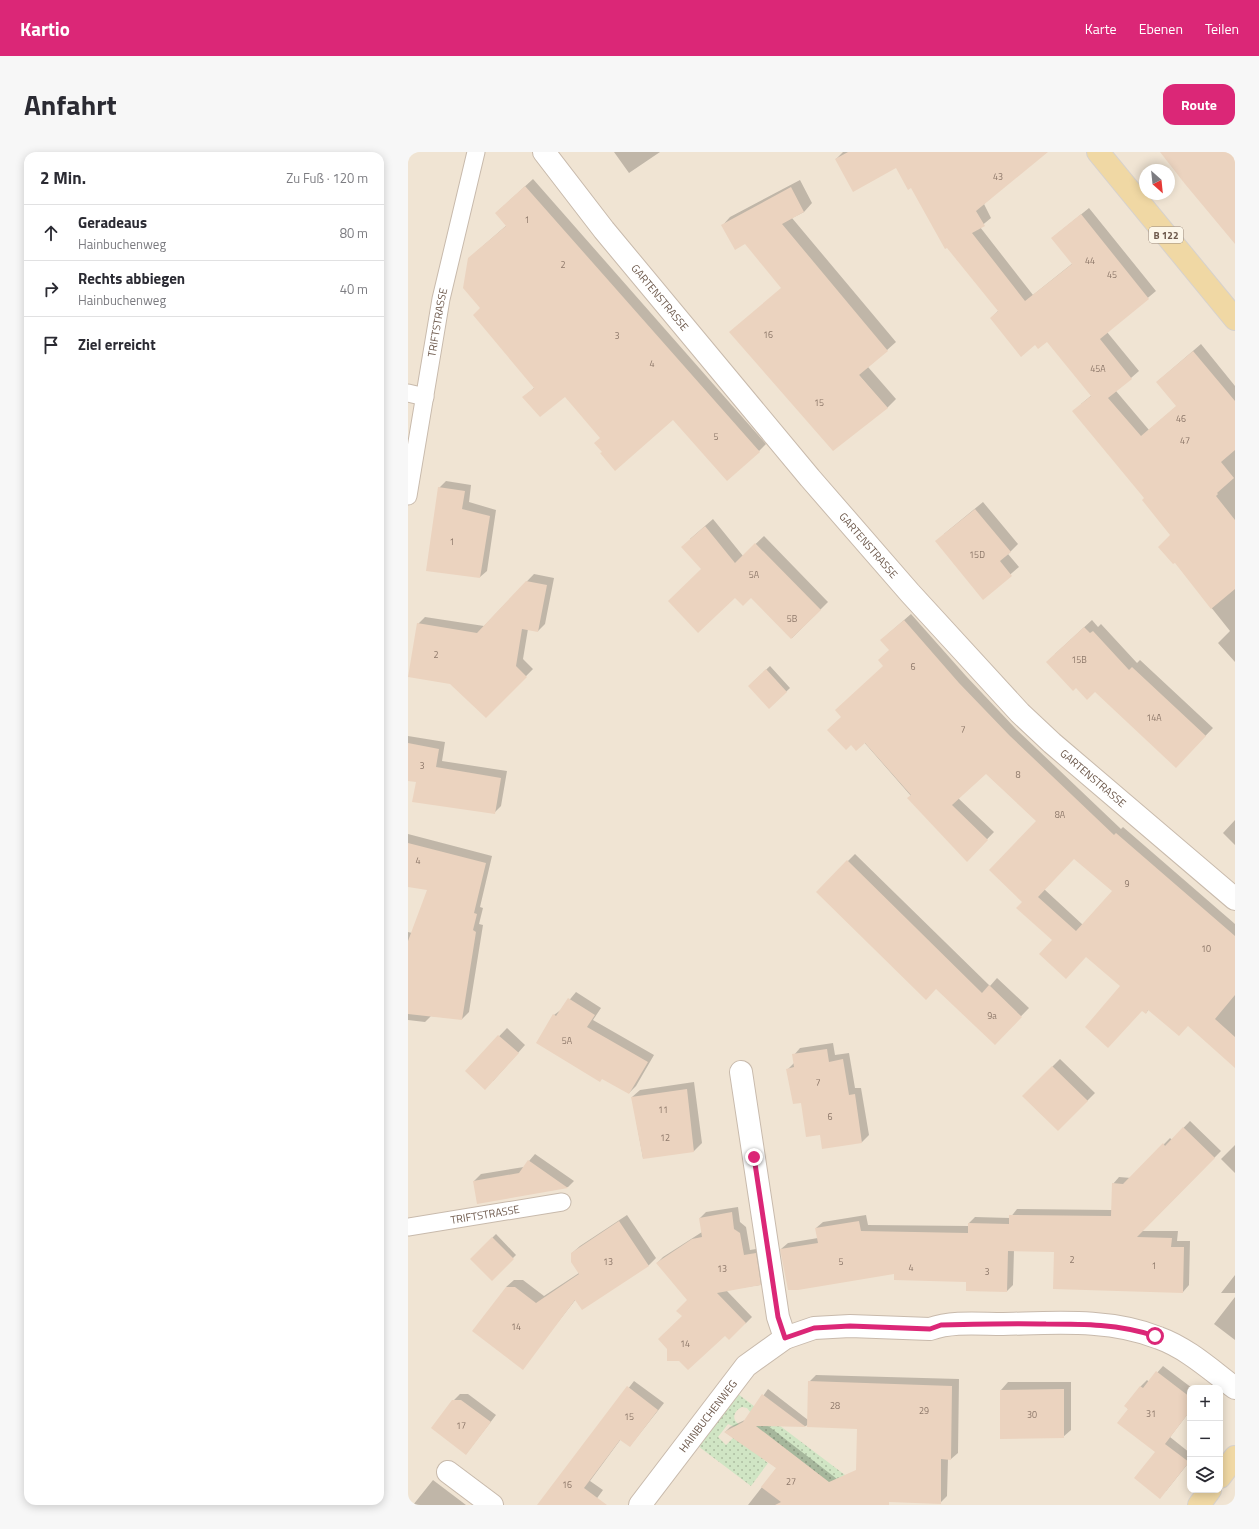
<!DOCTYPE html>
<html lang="de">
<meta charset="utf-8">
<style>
:root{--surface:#fff;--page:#f7f7f7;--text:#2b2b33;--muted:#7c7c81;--line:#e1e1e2;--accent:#db2777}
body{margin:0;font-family:"Titillium Web",sans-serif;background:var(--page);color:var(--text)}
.controls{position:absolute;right:12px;bottom:12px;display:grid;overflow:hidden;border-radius:8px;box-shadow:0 2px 10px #0003}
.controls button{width:36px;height:36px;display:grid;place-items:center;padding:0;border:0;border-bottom:1px solid var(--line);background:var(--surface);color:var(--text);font:20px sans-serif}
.compass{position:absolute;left:731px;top:12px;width:36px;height:36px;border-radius:50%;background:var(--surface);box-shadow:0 2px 10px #0003;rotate:153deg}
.stop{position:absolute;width:12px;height:12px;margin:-9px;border:3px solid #db2777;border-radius:50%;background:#fff}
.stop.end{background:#db2777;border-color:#fff;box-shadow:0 1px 4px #0008}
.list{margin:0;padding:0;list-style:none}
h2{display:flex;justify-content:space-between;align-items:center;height:52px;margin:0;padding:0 16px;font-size:17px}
h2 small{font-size:13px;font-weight:400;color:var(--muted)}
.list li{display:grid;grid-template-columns:26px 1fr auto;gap:12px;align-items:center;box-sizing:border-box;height:56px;padding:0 16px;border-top:1px solid var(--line)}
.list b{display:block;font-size:15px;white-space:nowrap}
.list p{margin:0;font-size:13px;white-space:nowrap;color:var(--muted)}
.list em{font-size:13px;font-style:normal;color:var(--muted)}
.icon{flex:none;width:22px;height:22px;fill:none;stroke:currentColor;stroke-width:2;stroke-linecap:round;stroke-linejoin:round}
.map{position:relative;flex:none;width:827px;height:1353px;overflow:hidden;border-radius:12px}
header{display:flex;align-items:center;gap:24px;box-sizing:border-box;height:56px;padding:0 20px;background:var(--accent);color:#fff}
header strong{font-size:19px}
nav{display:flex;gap:22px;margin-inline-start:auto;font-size:14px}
.intro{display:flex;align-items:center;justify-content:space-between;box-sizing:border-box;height:96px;padding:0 24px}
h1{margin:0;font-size:28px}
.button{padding:10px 18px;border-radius:12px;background:var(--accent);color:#fff;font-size:14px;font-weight:700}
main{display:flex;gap:24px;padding:0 24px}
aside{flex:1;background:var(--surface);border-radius:12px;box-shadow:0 2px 10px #0003}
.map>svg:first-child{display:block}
.residential{fill:#f0e4d3;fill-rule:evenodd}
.park{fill:url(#park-dots);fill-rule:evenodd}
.shadow{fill:#0003;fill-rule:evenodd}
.building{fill:#ebd3bf;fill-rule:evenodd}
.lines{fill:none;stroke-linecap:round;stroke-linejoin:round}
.lane-casing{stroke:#c8baac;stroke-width:19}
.street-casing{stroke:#c8baac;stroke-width:24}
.primary-casing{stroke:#d6d1cd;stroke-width:24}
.lane{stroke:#fff;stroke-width:17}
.street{stroke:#fff;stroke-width:22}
.primary{stroke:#f0d8a4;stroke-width:22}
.route{stroke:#db2777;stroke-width:5}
.labels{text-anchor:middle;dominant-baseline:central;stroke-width:3.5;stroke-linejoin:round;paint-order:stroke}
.number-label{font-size:9px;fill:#8d786a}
.shield{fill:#fcf6e9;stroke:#99897c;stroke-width:1}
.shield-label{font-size:10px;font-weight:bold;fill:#6e5a4d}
.street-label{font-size:11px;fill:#6e5a4d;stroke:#fcf6e9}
</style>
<header>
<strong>Kartio</strong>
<nav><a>Karte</a><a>Ebenen</a><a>Teilen</a></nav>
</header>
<div class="intro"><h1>Anfahrt</h1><a class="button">Route</a></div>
<main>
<aside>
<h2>2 Min.<small>Zu Fuß · 120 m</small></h2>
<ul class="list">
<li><svg class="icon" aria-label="ahead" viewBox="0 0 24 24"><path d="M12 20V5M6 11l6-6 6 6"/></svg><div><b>Geradeaus</b><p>Hainbuchenweg</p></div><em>80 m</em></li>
<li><svg class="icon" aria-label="right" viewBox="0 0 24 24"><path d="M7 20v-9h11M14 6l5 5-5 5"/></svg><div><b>Rechts abbiegen</b><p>Hainbuchenweg</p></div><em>40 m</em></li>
<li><svg class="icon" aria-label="arrive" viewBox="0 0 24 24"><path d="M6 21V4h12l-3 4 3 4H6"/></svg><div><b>Ziel erreicht</b></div></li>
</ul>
</aside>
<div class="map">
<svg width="827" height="1353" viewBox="0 0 827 1353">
<defs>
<pattern id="park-dots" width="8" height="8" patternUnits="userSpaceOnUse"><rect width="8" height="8" fill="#d0e5c4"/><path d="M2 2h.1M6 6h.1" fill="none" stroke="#adbda1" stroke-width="1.8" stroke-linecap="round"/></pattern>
</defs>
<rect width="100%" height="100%" fill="#f9f2e4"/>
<!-- residential -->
<path class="residential" d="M 0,0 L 827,0 L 827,1353 L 0,1353 ZM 737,18 L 761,18 L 761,42 L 737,42 ZM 782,1236 L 812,1236 L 812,1338 L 782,1338 Z"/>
<!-- park -->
<path class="park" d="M 330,1242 L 441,1326 L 420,1353 L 369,1291 L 356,1308 L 360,1311 L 343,1334 L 290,1294 ZM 334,1255 L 339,1256 L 343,1261 L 335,1274 C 324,1271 323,1260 334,1255 ZM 320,1272 L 327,1275 L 325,1286 L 318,1293 L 310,1285 Z"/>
<!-- shadow -->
<path class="shadow" d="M 206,0 L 252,0 L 221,21 Z
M 435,0 L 634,0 L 576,52 L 583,66 L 572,75 L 625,143 L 665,111 L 644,86 L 681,56 L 748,139 L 699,180 L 731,219 L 708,239 L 741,278 L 769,254 L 749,230 L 793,192 L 827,234 L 827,510 L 810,491 L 822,479 L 767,410 L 763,383 L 673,252 L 684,243 L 639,188 L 627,192 L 583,166 L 591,158 L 489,15 L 428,7 Z
M 125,27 L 358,292 L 351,299 L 265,266 L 195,300 L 193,285 L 157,244 L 116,245 L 127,235 L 73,156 L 68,100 L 99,73 L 88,61 Z
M 392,28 L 404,51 L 396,60 L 384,66 L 488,190 L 460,215 L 488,247 L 479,256 L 338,91 L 314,74 L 322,65 Z
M 38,329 L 63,333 L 61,350 L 88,358 L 79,419 L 72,425 L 31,336 Z
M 575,350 L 610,392 L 600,402 L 611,415 L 575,446 L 536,382 Z
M 305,367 L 335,404 L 356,384 L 420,450 L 384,486 L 343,444 L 295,417 L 282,387 Z
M 126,422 L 146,426 L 137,472 L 130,479 L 120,477 L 115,507 L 125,517 L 78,565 L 10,472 L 17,465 L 76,474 Z
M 503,462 L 558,524 L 608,577 L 713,677 L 715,675 L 827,772 L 827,914 L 780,872 L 741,857 L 738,861 L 714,834 L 679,804 L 645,788 L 615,750 L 629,669 L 578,621 L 550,646 L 586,680 L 559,708 L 434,565 L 476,514 L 482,498 L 480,482 ZM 666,706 L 705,739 L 675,773 L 636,737 Z
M 684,468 L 690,475 L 693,472 L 729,511 L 732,508 L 805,576 L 775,607 L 647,502 Z
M 362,514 L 382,536 L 361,556 L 344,531 Z
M 0,584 L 37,590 L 34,609 L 99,619 L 93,654 L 86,661 L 9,629 L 0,628 Z
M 827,668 L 827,693 L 815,681 Z
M 0,682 L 84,704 L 72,755 L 75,756 L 71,772 L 75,773 L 61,860 L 54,867 L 23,864 L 17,870 L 0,868 L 0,780 L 4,781 L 21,737 L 0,734 Z
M 447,702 L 582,834 L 589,826 L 621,856 L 587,891 L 528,836 L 409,740 Z
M 168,840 L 193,856 L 185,868 L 246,903 L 228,934 L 221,941 L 195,926 L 146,863 L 154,857 Z
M 99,876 L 117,893 L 85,929 L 58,919 Z
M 425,891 L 427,903 L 441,901 L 447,936 L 453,936 L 461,983 L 454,990 L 415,996 L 413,982 L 394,950 L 380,917 L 387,910 L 386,903 L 392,896 Z
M 652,907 L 687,941 L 650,978 L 615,944 Z
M 286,930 L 294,991 L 286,999 L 235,1006 L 224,945 L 232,938 Z
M 782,969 L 813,999 L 734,1079 L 770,1079 L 769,1089 L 782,1089 L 781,1133 L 775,1140 L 647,1099 L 606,1098 L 605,1133 L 599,1139 L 559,1129 L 487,1121 L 373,1097 L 380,1091 L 410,1086 L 408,1076 L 415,1070 L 458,1063 L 460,1073 L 561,1074 L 561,1071 L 567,1065 L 602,1066 L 609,1057 L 704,1058 L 705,1032 L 711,1025 L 723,1026 L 762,986 L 764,988 Z
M 827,993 L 827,1021 L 813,1007 Z
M 127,1002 L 166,1029 L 160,1035 L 125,1040 L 66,1029 L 73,1022 L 116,1015 Z
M 330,1055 L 332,1070 L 338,1075 L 342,1098 L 354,1096 L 358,1126 L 352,1133 L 318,1138 L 344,1165 L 338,1171 L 317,1182 L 275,1164 L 281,1148 L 249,1111 L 255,1105 L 294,1080 L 292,1066 L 298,1060 Z
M 219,1063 L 248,1106 L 241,1113 L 174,1156 L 168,1147 L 114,1216 L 98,1135 L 106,1128 L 115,1128 L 136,1144 L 171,1121 L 164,1101 L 172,1094 Z
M 88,1082 L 108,1103 L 84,1127 L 63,1107 Z
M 827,1123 L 827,1141 L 813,1141 Z
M 827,1145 L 827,1188 L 806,1172 Z
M 755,1214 L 784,1236 L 782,1236 L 782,1259 L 762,1285 L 782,1301 L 782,1309 L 758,1339 L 749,1300 L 718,1254 L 733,1234 L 739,1228 L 741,1230 Z
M 408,1223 L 551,1227 L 550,1301 L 543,1307 L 540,1307 L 539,1344 L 532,1351 L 450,1276 L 400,1272 L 398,1274 L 359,1273 L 442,1337 L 415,1353 L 340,1353 L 369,1316 L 317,1280 L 322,1275 L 339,1267 L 360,1237 L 400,1268 L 401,1230 Z
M 226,1229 L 256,1251 L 222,1294 L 213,1287 L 182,1329 L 195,1338 L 184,1353 L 131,1353 Z
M 600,1230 L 663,1230 L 663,1278 L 655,1285 L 593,1286 L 593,1238 Z
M 52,1242 L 60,1242 L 88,1263 L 58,1302 L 45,1249 Z
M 25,1328 L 58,1353 L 5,1353 Z"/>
<!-- building -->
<path class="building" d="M 440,0 L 640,0 L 568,59 L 577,74 L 564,81 L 617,149 L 664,112 L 643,86 L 673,62 L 741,147 L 692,187 L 724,227 L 700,246 L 733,284 L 768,254 L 748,230 L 785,199 L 827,249 L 827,298 L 813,310 L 826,326 L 809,341 L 810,342 L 808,344 L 827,368 L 827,437 L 803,457 L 767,411 L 765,412 L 750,395 L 762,383 L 734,348 L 736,346 L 664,259 L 683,244 L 639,190 L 630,197 L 627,193 L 613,205 L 582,166 L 590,159 L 539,96 L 537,97 L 503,36 L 500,38 L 488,16 L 445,40 L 427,7 Z
M 752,0 L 827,0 L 827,92 L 777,32 Z
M 117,34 L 352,300 L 319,329 L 265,268 L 207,319 L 192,301 L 194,300 L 186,291 L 192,286 L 157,245 L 132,265 L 114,245 L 126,236 L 65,163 L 72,156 L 55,136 L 60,106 L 98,74 L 87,61 Z
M 383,35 L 396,60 L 374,72 L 480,199 L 451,223 L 480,256 L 425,299 L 321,180 L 373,136 L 337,92 L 327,98 L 313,73 Z
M 30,335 L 57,339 L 54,357 L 82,364 L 72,426 L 18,419 Z
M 567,357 L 603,400 L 592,409 L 604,424 L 575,448 L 527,389 Z
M 297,374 L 327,411 L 347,391 L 413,458 L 383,487 L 343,446 L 335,454 L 327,446 L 290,481 L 260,449 L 293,417 L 273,395 Z
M 118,429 L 139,433 L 130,480 L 114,477 L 108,514 L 119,525 L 78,566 L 42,532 L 0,525 L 9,471 L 69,481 Z
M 496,468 L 551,531 L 602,584 L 706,683 L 708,681 L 827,784 L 827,843 L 807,867 L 827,885 L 827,916 L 780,874 L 771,884 L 740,858 L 738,862 L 734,859 L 700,896 L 677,875 L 712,834 L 678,805 L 658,827 L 631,802 L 644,788 L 608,756 L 614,750 L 581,718 L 628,669 L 578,622 L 544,653 L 580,688 L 559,710 L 499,646 L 503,643 L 457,591 L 448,599 L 443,593 L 438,598 L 419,578 L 433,565 L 427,558 L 475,514 L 470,508 L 481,498 L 472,488 ZM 666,707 L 704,739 L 668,779 L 630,745 Z
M 676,475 L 682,481 L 685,479 L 721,518 L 724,515 L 798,584 L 768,616 L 687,540 L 679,548 L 668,536 L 665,539 L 638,510 Z
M 358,517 L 379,540 L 361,557 L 340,534 Z
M 0,591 L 31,597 L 28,615 L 93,626 L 87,662 L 4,650 L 8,630 L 0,629 Z
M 0,691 L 78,711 L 66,761 L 69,762 L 65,778 L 68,780 L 54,868 L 0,862 L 0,789 L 19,738 L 0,735 Z
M 439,708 L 574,841 L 581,833 L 614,865 L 587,893 L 528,837 L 518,848 L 408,740 Z
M 160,846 L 187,863 L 179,875 L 240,910 L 221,942 L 194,927 L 192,930 L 128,891 L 145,862 L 148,864 Z
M 90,883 L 111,901 L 77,938 L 57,919 Z
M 419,897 L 421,910 L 435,907 L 441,943 L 447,942 L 454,991 L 414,997 L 412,983 L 398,985 L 393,951 L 385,952 L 378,917 L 386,915 L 384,902 Z
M 644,914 L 680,949 L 650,979 L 614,944 Z
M 279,937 L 286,1000 L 235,1007 L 223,945 Z
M 775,975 L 807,1006 L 729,1085 L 764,1086 L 763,1095 L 776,1095 L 775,1141 L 645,1137 L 646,1100 L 600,1099 L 599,1140 L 558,1139 L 558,1130 L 486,1128 L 486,1122 L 390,1138 L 380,1138 L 372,1097 L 410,1091 L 407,1076 L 451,1069 L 453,1079 L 560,1081 L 560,1071 L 601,1072 L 601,1063 L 703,1064 L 704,1031 L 715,1032 L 755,991 L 757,994 Z
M 120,1008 L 160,1036 L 69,1052 L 65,1029 L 111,1021 Z
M 324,1060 L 326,1077 L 332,1081 L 336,1103 L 348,1101 L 353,1133 L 309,1141 L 338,1171 L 321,1188 L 317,1184 L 280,1218 L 271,1209 L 259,1209 L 259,1197 L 250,1187 L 274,1164 L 268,1159 L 279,1148 L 248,1111 L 284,1087 L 294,1085 L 291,1066 Z
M 211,1069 L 241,1114 L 174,1158 L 167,1148 L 115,1218 L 64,1179 L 98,1135 L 107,1135 L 128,1151 L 171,1122 L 163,1110 L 163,1101 Z
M 84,1085 L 106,1107 L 84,1129 L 62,1107 Z
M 748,1219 L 782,1245 L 782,1259 L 757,1292 L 781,1310 L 752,1347 L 726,1326 L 747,1300 L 709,1271 L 720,1257 L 716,1254 L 732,1234 L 735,1236 Z
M 400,1229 L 544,1234 L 543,1308 L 533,1307 L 533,1352 L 481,1350 L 481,1353 L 367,1353 L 373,1350 L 353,1335 L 368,1316 L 316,1280 L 335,1270 L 354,1242 L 398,1275 L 348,1274 L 421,1330 L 448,1318 L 449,1277 L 399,1275 Z
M 219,1234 L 250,1258 L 222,1295 L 212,1288 L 176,1336 L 199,1353 L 129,1353 Z
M 656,1237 L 656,1286 L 592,1287 L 592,1238 Z
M 44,1248 L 53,1248 L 83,1270 L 58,1303 L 23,1276 Z"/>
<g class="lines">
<defs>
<g id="lane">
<path d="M 0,241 L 17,245"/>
<path id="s1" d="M 0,344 L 33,147 L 68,0"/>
<path id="s2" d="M 0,1075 L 154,1050"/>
</g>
<g id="street">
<path id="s3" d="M 136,0 L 196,78 L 402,326 L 502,441 L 612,561 L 644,591 L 827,747"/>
<path d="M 333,920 L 370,1165 L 377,1186"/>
<path d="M 40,1320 L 84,1353"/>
<path id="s4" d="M 232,1353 L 338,1214 L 377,1186 L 406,1176 L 442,1174 L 522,1177 C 545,1169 571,1172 595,1172 C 646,1171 702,1166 751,1186 C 779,1196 803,1218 827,1236"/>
</g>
<path id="primary" d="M 690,0 L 827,167
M 812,1325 L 827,1305
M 791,1353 L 802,1338"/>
</defs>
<!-- lane casing -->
<use href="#lane" class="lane-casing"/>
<!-- street casing -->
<use href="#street" class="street-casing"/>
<!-- primary casing -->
<use href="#primary" class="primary-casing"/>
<!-- lane -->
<use href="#lane" class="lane"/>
<!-- street -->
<use href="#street" class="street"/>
<!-- primary -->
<use href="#primary" class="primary"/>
</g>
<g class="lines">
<!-- route -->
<path class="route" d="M 346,1005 L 370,1165 L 377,1186 L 406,1176 L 442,1174 L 522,1177 L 533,1173 C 568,1172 603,1171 638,1172 C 675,1172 711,1172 747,1184"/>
</g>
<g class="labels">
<!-- number labels -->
<g class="number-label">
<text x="590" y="24">43</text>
<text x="119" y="67">1</text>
<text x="682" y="108">44</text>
<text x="155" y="112">2</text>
<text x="704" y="122">45</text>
<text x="360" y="182">16</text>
<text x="209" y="183">3</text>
<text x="244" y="211">4</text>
<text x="690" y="216">45A</text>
<text x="411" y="250">15</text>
<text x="773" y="266">46</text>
<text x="308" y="284">5</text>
<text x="777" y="288">47</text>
<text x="44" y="389">1</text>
<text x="569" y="402">15D</text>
<text x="346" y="422">5A</text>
<text x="384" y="466">5B</text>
<text x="28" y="502">2</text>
<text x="671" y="507">15B</text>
<text x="505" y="514">6</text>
<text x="746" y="565">14A</text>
<text x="555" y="577">7</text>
<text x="14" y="613">3</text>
<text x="610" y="622">8</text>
<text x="652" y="662">8A</text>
<text x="10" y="708">4</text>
<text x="719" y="731">9</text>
<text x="798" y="796">10</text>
<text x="584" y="863">9a</text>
<text x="159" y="888">5A</text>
<text x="410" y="930">7</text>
<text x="255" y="957">11</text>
<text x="422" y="964">6</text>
<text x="257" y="985">12</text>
<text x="664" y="1107">2</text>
<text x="200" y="1109">13</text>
<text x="433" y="1109">5</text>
<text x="746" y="1113">1</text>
<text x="503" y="1115">4</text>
<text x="314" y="1116">13</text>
<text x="579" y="1119">3</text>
<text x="108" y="1174">14</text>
<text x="277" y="1191">14</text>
<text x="427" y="1253">28</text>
<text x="516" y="1258">29</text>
<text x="743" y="1261">31</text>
<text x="624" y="1262">30</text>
<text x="221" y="1264">15</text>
<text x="53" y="1273">17</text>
<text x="383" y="1329">27</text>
<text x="159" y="1332">16</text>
</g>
<!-- shield labels -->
<rect class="shield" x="741" y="75" width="34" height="16" rx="3"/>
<g class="shield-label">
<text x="758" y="83">B 122</text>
</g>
<!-- street labels -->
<g class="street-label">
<text stroke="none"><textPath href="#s3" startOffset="186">GARTENSTRASSE</textPath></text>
<text stroke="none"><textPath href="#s1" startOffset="176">TRIFTSTRASSE</textPath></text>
<text stroke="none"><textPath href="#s3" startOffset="510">GARTENSTRASSE</textPath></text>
<text stroke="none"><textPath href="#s3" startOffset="834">GARTENSTRASSE</textPath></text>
<text stroke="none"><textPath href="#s2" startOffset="78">TRIFTSTRASSE</textPath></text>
<text stroke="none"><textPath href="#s4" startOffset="112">HAINBUCHENWEG</textPath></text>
</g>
</g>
</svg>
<div class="controls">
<button>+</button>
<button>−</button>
<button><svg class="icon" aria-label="layers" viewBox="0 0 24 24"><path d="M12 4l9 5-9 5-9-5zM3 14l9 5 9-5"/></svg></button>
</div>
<svg class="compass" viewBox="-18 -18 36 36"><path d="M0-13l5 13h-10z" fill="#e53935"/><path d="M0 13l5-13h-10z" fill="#7c7c81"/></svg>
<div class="stop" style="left:747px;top:1184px"></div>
<div class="stop end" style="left:346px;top:1005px"></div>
</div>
</main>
